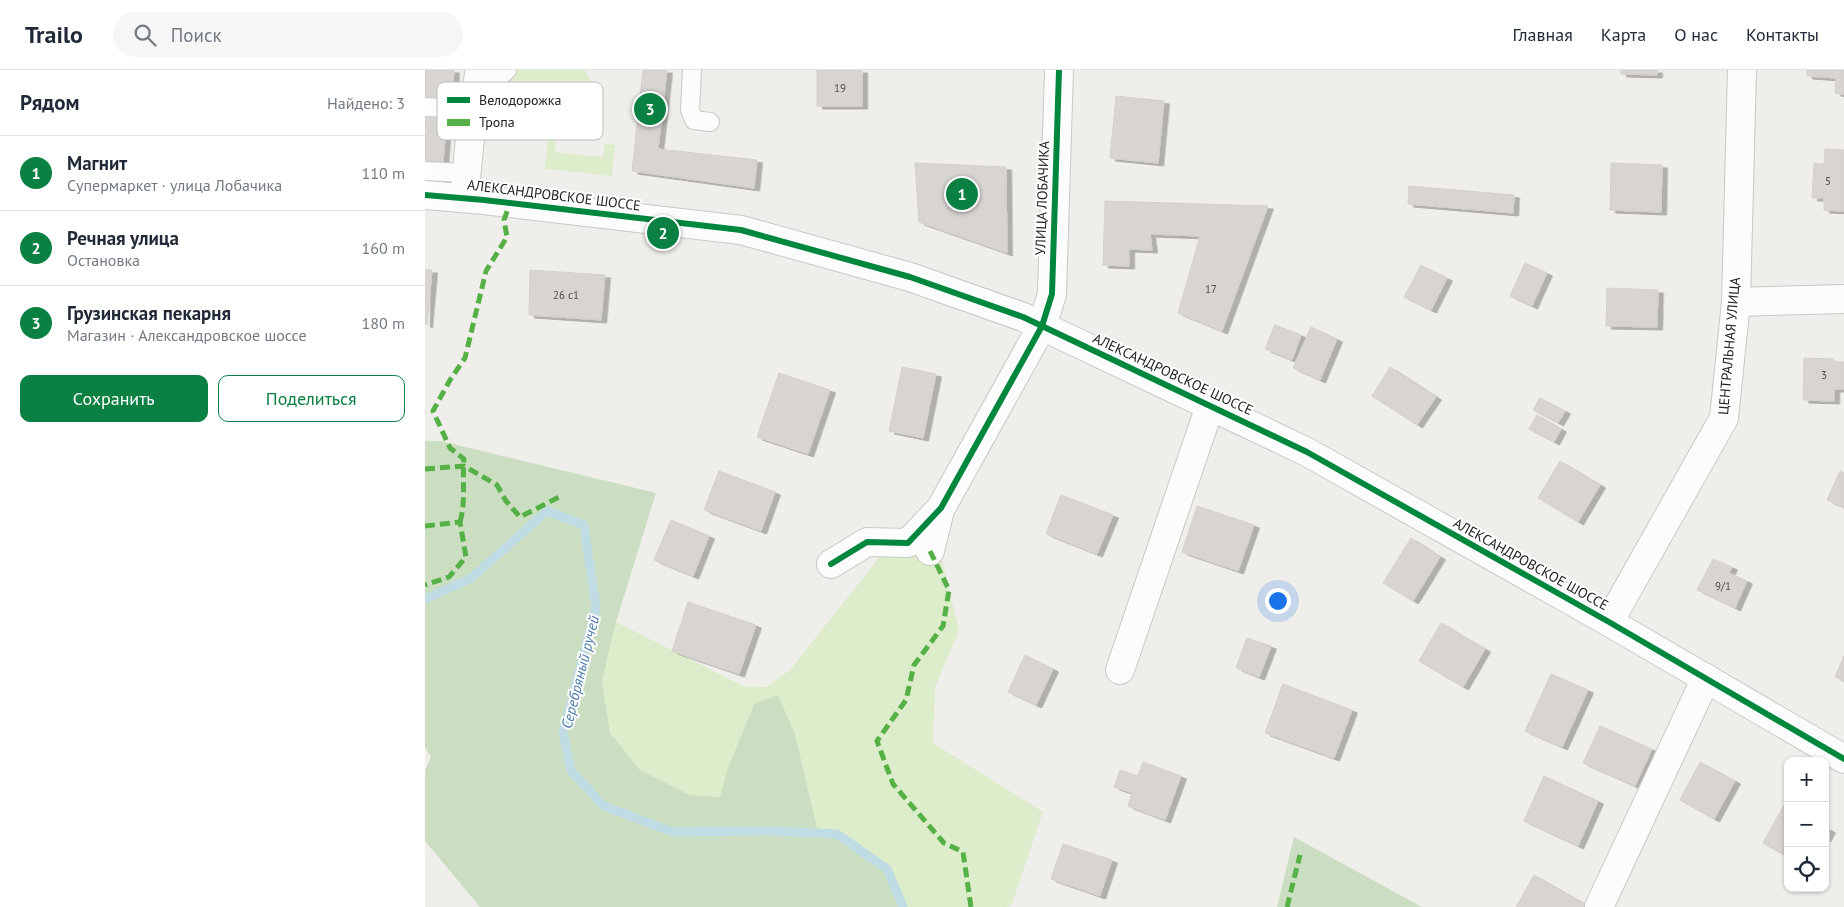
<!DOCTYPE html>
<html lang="ru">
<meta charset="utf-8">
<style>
:root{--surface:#fff;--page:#f6f6f7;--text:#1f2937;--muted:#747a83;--line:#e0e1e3;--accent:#0b8043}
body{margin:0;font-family:"PT Sans",sans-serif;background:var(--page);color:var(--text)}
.controls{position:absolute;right:15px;bottom:15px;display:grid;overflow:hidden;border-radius:10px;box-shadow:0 1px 4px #0004}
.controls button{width:45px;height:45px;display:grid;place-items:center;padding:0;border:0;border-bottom:1px solid var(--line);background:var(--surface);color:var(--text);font:25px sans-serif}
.you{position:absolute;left:852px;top:530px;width:18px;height:18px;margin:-12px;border:4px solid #fff;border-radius:50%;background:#1a73e8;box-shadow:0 0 0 8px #1a73e833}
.badge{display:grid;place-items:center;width:32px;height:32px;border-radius:50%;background:var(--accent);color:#fff;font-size:16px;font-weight:700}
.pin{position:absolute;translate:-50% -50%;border:2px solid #fff;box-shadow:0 1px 5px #0006}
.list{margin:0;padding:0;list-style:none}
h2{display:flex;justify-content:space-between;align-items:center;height:65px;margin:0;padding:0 20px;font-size:21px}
h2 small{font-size:16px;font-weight:400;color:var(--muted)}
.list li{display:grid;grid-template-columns:32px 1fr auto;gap:15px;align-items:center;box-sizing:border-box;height:75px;padding:0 20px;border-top:1px solid var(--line)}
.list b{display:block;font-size:19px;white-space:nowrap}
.list p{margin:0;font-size:16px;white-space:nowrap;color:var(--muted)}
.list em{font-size:16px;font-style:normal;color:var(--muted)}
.actions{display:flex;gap:10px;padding:15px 20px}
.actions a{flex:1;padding:11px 0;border:1px solid var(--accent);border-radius:10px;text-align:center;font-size:18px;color:var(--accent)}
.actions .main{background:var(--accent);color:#fff}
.icon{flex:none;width:28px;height:28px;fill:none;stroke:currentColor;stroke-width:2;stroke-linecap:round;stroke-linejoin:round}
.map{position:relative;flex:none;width:1419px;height:837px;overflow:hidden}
header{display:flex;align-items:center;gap:30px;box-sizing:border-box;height:70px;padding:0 25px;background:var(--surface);border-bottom:1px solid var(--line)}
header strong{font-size:24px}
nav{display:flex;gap:28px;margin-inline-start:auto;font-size:18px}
.search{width:350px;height:45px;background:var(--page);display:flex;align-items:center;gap:12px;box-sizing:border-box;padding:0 18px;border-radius:28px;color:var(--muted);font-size:19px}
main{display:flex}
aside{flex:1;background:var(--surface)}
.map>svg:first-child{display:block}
.grass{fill:#ddeccb}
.forest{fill:#cbdec1}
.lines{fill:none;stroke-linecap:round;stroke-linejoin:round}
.stream{stroke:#bfdbe3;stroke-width:9}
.building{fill:#d7d4d2;stroke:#d3d0cc;filter:url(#shadow)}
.service-casing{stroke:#c9c8c7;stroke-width:20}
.minor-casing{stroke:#c9c8c7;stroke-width:30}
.tertiary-casing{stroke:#c9c8c7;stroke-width:30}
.service{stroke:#fdfcfc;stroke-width:18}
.minor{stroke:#fdfcfc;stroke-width:28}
.tertiary{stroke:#fdfcfc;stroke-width:28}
.quiet{stroke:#55b145;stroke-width:5;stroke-dasharray:10 5;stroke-linecap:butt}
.cycleway-casing{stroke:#fff;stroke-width:9}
.cycleway{stroke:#00873e;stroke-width:6}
.labels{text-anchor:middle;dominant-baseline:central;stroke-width:4;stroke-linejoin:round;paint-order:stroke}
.number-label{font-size:11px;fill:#4f4e4e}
.street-label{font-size:14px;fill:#222;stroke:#fff}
.water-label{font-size:15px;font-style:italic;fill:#4a7aab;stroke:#fff}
.key{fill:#fff;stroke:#bdbdbd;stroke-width:1}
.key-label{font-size:14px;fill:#222}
</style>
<header>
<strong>Trailo</strong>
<div class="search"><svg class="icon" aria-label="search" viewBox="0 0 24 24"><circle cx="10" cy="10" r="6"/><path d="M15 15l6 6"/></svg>Поиск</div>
<nav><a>Главная</a><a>Карта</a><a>О нас</a><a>Контакты</a></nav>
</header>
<main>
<aside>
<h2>Рядом<small>Найдено: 3</small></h2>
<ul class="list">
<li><span class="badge">1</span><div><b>Магнит</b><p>Супермаркет · улица Лобачика</p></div><em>110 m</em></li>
<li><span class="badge">2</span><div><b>Речная улица</b><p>Остановка</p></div><em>160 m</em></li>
<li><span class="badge">3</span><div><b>Грузинская пекарня</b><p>Магазин · Александровское шоссе</p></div><em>180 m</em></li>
</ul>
<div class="actions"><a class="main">Сохранить</a><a>Поделиться</a></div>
</aside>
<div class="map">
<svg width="1419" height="837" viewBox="0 0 1419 837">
<defs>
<filter id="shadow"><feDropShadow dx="5.5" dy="3" stdDeviation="0" flood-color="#0004"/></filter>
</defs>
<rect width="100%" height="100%" fill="#f0eeeb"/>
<!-- grass -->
<path class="grass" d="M 92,0 L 160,0 L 166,12 L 164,26 L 134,23 L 130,82 L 178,87 L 180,74 L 190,75 L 187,106 L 120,99 L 124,57 L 76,53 L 81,11 Z
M 476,460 L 515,482 L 534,561 L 510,617 L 508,673 L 618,742 L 587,834 L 581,837 L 478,837 L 462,799 L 393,762 L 370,664 L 329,634 L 303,698 L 296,727 L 265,725 L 215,700 L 185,663 L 177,611 L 191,552 L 320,617 L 341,617 L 365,600 Z"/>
<!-- forest -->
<path class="forest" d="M 0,371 L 16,371 L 231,423 L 191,552 L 177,611 L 185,663 L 215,700 L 265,725 L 295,727 L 303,698 L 329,634 L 353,625 L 370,664 L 393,762 L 412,764 L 462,799 L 478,837 L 55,837 L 0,771 L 0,700 L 6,687 L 0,677 Z
M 869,767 L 997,837 L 852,837 Z"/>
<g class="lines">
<!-- stream -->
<path class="stream" d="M 0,529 L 45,509 L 122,441 L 159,455 L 171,538 L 138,662 L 146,701 L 179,736 L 248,762 L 346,761 L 412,764 L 462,799 L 478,837"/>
</g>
<!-- building -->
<path class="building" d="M 0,0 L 29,0 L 27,30 L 0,30 Z
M 218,0 L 242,0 L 233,79 L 332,90 L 329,118 L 207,101 Z
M 392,0 L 437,0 L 437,36 L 392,36 Z
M 1196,0 L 1232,0 L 1232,5 L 1196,4 Z
M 1382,0 L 1419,0 L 1419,24 L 1410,23 L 1411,8 L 1382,6 Z
M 691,26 L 739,31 L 733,93 L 685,88 Z
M 0,41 L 22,42 L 18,94 L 0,93 Z
M 1400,79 L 1419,80 L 1419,141 L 1399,140 L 1399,128 L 1387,128 L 1389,93 L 1399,94 Z
M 490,93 L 581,97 L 582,183 L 494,152 Z
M 1186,93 L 1237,95 L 1236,142 L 1185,140 Z
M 984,116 L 1089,125 L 1088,143 L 983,134 Z
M 680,131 L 843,136 L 797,261 L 753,243 L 775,166 L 725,164 L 727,180 L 704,179 L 704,196 L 678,195 Z
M 1100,193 L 1122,203 L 1107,236 L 1085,226 Z
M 996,195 L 1022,208 L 1006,240 L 979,227 Z
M 0,200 L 7,200 L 2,255 L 0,254 Z
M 105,200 L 180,205 L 176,250 L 104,245 Z
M 1182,218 L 1233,220 L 1232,257 L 1181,256 Z
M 850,255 L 876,265 L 867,290 L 840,279 Z
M 886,257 L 912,269 L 895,310 L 868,298 Z
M 1379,288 L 1409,289 L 1409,292 L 1419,292 L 1419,319 L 1409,319 L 1409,331 L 1378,330 Z
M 477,297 L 511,304 L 498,368 L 464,361 Z
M 965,297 L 1011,327 L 992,355 L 947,326 Z
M 354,303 L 405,320 L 383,384 L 332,367 Z
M 1115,328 L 1140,341 L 1133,353 L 1108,340 Z
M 1112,345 L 1136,359 L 1129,372 L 1104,359 Z
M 1135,391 L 1175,415 L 1153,452 L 1113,428 Z
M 294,401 L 350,422 L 336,461 L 279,440 Z
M 1415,401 L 1419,403 L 1419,437 L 1402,430 Z
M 636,425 L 688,445 L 672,484 L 621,464 Z
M 772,436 L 829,455 L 813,501 L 757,482 Z
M 246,450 L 284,466 L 268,506 L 229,490 Z
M 986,468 L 1015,487 L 988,531 L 958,513 Z
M 1288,489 L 1307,497 L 1304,503 L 1322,511 L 1310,538 L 1272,520 Z
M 263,532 L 331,555 L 314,604 L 247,581 Z
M 1016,553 L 1060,579 L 1038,617 L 994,591 Z
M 822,568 L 846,576 L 834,607 L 811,598 Z
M 600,585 L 628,599 L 611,635 L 583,622 Z
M 1419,586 L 1419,611 L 1410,607 Z
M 1126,604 L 1163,620 L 1137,677 L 1100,661 Z
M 858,614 L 927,640 L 909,688 L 840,663 Z
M 1175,656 L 1227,679 L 1210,716 L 1158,693 Z
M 718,692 L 756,706 L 740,750 L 703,736 L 707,723 L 689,717 L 695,700 L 713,706 Z
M 1275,692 L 1310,711 L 1289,749 L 1255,730 Z
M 1119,706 L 1173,731 L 1153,776 L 1099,751 Z
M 1359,735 L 1363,737 L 1363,787 L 1338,773 Z
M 1400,757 L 1405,760 L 1400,769 Z
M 638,774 L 687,790 L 675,826 L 626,809 Z
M 1109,805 L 1165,837 L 1091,837 Z"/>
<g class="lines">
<defs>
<path id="service" d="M 267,0 L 265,40 L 269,50 L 285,52
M 49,29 L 82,0
M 0,37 L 49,39
M 0,101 L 41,103"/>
<path id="minor" d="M 39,128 L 49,29 L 55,0
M 1311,232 L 1419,229
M 505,481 L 515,440
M 406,494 L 442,472 L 483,473 L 516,438 L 617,256 L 627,224 L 634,0
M 1184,552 L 1299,348 L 1311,232 L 1317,0
M 695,600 L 785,336
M 1174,837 L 1281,608"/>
<path id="tertiary" d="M 0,125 L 59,130 L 316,160 L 485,207 L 598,247 L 882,382 L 1184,552 L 1419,689"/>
</defs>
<!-- service casing -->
<use href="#service" class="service-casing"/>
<!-- minor casing -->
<use href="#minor" class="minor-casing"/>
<!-- tertiary casing -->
<use href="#tertiary" class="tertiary-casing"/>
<!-- service -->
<use href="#service" class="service"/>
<!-- minor -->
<use href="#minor" class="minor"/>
<!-- tertiary -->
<use href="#tertiary" class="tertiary"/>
<!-- quiet -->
<path class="quiet" d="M 49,39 L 73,56 L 123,61
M 0,399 L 39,396 L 72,415 L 81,431 L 95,447 L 138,425
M 35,452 C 41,431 37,411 39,389 L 25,378 L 8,341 L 25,310 L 40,288 L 61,201 L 82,167 L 79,150 L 85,133
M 0,456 L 35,452 L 41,487 L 24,507 L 0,515
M 505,481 L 524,520 L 518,556 L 489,595 L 481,630 L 452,671 L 468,714 L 519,773 L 538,782 L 546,837
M 862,837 L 875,785"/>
<defs>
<path id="cycleway" d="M 0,125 L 59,130 L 316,160 L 485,207 L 598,247 L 882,382 L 1184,552 L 1419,689
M 406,494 L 442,472 L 483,473 L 516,438 L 617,256 L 627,224 L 634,0"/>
</defs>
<!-- cycleway casing -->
<use href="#cycleway" class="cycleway-casing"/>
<!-- cycleway -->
<use href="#cycleway" class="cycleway"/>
</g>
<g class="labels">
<!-- number labels -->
<g class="number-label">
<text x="415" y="18">19</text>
<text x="1403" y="111">5</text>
<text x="786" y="219">17</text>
<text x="141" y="225">26 с1</text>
<text x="1399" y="305">3</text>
<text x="1298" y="516">9/1</text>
</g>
<!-- street labels -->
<g class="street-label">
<text transform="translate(129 125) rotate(7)">АЛЕКСАНДРОВСКОЕ ШОССЕ</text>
<text transform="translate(617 128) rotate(-88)">УЛИЦА ЛОБАЧИКА</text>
<text transform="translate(1304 276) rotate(-85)">ЦЕНТРАЛЬНАЯ УЛИЦА</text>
<text transform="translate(748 304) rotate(25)">АЛЕКСАНДРОВСКОЕ ШОССЕ</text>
<text transform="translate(1106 494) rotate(29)">АЛЕКСАНДРОВСКОЕ ШОССЕ</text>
</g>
<!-- water labels -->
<g class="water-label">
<text transform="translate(155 602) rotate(-76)">Серебряный ручей</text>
</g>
</g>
<!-- legend -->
<rect x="12" y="12" width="166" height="58" rx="8" class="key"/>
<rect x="22" y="27" width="23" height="6" fill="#00873e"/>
<rect x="22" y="49" width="23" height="7" fill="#55b145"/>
<g class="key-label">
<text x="54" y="35">Велодорожка</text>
<text x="54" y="57">Тропа</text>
</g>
</svg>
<div class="controls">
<button>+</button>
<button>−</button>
<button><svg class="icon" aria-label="locate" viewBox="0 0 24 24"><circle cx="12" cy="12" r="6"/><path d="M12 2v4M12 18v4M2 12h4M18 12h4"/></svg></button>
</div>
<div class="you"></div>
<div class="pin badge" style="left:537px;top:124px">1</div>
<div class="pin badge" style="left:238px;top:163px">2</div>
<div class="pin badge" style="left:225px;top:39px">3</div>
</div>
</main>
